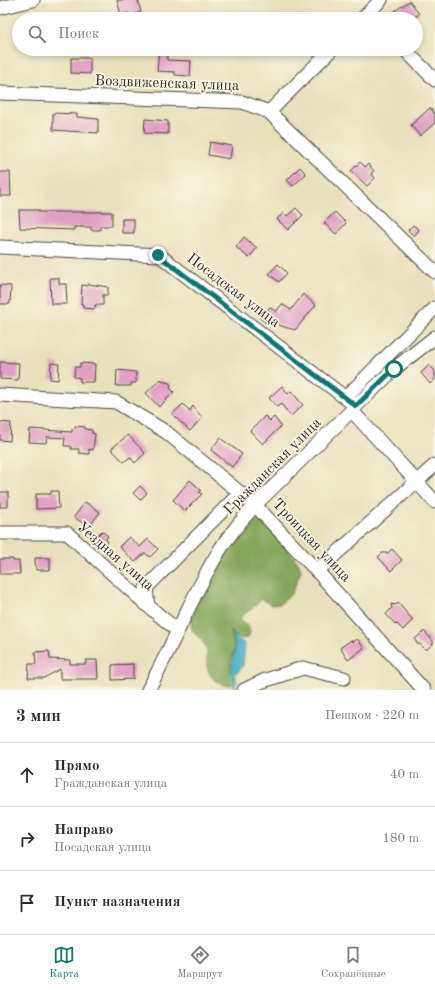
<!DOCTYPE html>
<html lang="ru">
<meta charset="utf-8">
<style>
:root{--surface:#fff;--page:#f2f2f3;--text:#2b2b33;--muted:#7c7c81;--line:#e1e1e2;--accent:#0f766e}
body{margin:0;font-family:"Old Standard TT",serif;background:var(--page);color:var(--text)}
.stop{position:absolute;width:12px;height:12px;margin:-9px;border:3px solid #0f766e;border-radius:50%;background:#fff}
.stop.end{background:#0f766e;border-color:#fff;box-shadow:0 1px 4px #0008}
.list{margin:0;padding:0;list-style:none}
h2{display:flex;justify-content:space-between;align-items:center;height:52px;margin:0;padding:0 16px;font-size:17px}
h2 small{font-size:13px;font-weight:400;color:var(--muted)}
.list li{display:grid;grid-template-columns:26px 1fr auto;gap:12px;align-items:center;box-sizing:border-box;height:64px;padding:0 16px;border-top:1px solid var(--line)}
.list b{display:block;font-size:15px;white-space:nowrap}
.list p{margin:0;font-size:13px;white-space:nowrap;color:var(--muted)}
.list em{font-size:13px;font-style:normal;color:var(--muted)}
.icon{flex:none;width:22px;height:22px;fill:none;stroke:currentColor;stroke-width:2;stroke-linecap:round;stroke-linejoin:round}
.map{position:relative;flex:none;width:435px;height:690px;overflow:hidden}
.search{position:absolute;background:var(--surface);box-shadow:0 2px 6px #0003;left:12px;right:12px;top:12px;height:44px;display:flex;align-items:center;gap:10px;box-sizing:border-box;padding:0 14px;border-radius:22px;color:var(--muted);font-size:15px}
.sheet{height:244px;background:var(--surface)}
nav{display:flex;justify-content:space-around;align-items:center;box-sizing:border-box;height:56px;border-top:1px solid var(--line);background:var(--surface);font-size:11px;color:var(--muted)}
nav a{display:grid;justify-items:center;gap:2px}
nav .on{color:var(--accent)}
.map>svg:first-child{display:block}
.forest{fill:#87a75b;stroke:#596943}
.water{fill:#47afc6;stroke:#396d78}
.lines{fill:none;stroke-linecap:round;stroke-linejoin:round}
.stream{stroke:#47afc6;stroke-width:3}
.building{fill:#e1a0c3}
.minor-casing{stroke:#484641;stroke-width:15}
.minor{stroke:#fff;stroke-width:13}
.route{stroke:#0f766e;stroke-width:5}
.labels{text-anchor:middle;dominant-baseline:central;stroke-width:3.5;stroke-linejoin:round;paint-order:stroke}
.street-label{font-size:15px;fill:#2b2b2b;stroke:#fcf5e5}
</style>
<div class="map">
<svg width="435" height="690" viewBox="0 0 435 690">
<rect width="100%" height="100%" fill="#fcf5e5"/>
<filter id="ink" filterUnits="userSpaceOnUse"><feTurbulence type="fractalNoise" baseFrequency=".025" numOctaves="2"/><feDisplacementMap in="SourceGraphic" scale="8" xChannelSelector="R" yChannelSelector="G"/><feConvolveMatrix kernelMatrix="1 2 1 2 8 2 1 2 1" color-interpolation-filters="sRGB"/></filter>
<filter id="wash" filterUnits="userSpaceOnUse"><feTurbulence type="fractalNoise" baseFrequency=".012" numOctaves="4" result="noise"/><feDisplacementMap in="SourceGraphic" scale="16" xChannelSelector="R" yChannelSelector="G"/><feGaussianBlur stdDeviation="0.9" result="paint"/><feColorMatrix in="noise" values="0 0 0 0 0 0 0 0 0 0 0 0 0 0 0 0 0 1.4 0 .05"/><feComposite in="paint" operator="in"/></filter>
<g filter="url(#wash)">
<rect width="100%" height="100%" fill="#e9e1bc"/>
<!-- forest -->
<path class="forest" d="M 261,518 L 292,555 L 299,564 L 301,571 L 292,593 L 280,604 L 271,605 L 262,599 L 253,608 L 240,617 L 241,622 L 248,625 L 250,633 L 248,638 C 241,640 236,637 231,632 L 235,649 L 230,663 L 237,682 C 234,683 231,685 228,685 C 216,686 207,674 207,664 C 206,657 208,652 205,646 C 202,638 192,634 191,626 C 189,607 235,536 250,524 C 253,521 257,520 261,518 Z"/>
<!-- water -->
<path class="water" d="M 231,631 L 239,640 L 245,644 L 243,665 L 238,672 L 232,673 C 230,665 233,660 234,654 C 236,646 233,638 231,631 Z"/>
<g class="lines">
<!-- stream -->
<path class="stream" d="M 232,673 L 235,690"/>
</g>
<g id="blocks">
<!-- building -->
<path class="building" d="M 117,0 L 138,0 L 141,12 L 129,16 L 128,13 L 121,15 Z
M 410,1 L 419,14 L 413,19 L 398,19 L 393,12 Z
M 159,49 L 167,49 L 167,60 L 191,61 L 190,76 L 175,75 L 175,72 L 157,71 Z
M 71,58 L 90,58 L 90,74 L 71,73 Z
M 430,108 L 435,114 L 435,123 L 420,136 L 411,125 Z
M 53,113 L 77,114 L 77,117 L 98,119 L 98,133 L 53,130 Z
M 145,119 L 168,121 L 168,134 L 144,133 Z
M 210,142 L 232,146 L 230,159 L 208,155 Z
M 360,162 L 365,167 L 368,164 L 374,171 L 371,173 L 375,178 L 367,186 L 351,171 Z
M 300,167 L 306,174 L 293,186 L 287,180 Z
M 0,172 L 10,172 L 11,196 L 0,196 Z
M 296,208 L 303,215 L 288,230 L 277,219 L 284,213 L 287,216 Z
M 19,210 L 39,210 L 39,212 L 112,212 L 112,226 L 100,226 L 100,230 L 91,230 L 91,227 L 74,227 L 74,230 L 20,228 Z
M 335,212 L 346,223 L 336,234 L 324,223 Z
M 122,219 L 134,219 L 134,233 L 122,233 Z
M 413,225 L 419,230 L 414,236 L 408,230 Z
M 244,237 L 257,248 L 249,258 L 236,247 Z
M 278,264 L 287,273 L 279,282 L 269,274 Z
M 50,278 L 59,278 L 59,284 L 66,284 L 67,304 L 51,304 Z
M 88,284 L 108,287 L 108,295 L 103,295 L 103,305 L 95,305 L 95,309 L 83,308 L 83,304 L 81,304 L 82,285 L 88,286 Z
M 0,285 L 11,286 L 10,304 L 0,304 Z
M 303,294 L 316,305 L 295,330 L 281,326 L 271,318 L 267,324 L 260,318 L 270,307 L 276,312 L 282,304 L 291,310 Z
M 0,362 L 19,363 L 18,380 L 0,379 Z
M 51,363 L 59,364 L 58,380 L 50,379 Z
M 80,363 L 95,364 L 94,382 L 80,382 L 80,378 L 74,377 L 75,367 L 80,367 Z
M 429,365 L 435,371 L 435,379 L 430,384 L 421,373 Z
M 117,370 L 136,372 L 136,383 L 131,383 L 131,386 L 116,386 Z
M 161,379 L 164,382 L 167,382 L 169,383 L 171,385 L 170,388 L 174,392 L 159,407 L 146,393 Z
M 282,386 L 288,394 L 291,391 L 303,405 L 291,416 L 281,404 L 277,407 L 269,398 Z
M 183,404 L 190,411 L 193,406 L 202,418 L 190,431 L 172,414 Z
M 265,416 L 270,421 L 274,417 L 281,426 L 263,444 L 250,431 Z
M 0,422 L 11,423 L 10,441 L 0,440 Z
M 75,426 L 85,427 L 85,429 L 92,430 L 92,433 L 95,434 L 93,450 L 89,449 L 89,454 L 79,453 L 79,449 L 71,449 L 71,446 L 64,446 L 65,438 L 47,437 L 46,443 L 29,442 L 30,429 L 72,432 L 72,429 L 75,428 Z
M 128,435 L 145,453 L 135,463 L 130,457 L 124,462 L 111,449 Z
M 220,438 L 242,454 L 232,467 L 211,450 Z
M 190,480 L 201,490 L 199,492 L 202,494 L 185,511 L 173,500 Z
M 140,486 L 147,493 L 140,500 L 133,493 Z
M 51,491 L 58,491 L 59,508 L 36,509 L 36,494 L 51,494 Z
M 0,492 L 8,492 L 8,507 L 0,507 Z
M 85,502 L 100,512 L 89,527 L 74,517 Z
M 102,531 L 108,536 L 106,539 L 108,542 L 102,549 L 92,541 Z
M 129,537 L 140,547 L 148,539 L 158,549 L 150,557 L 145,553 L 135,562 L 119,547 Z
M 392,549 L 402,560 L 391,571 L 378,557 L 382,553 L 388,553 Z
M 35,558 L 50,558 L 50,570 L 36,570 Z
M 0,559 L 13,559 L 13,561 L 19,561 L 20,574 L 0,574 Z
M 398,603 L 413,620 L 403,630 L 397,624 L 396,625 L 386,614 L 392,608 L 391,604 L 396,605 Z
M 424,631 L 433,641 L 433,644 L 426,650 L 420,644 L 417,644 L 415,639 Z
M 357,639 L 364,648 L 348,660 L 340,648 L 351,640 L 352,642 Z
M 49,651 L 50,659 L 70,660 L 70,664 L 86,664 L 86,660 L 97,660 L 98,679 L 60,679 L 60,669 L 44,678 L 28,678 L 29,664 L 36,664 L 35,652 Z
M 133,664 L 133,679 L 112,680 L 112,665 Z"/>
</g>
</g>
<g filter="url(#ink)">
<use href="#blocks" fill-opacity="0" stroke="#484641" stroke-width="1"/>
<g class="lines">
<defs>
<path id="minor" d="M 0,8 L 33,0
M 362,19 L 381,0
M 404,49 L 435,80
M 0,93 L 242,102 L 269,112 L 435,272
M 269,112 L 332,49
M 0,247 L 159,255 L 356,406
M 0,395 L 116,402 L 166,432 L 255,505 L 317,571 L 424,690
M 346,397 L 435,308
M 352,411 L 435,502
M 0,533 L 67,533 L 148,606 L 177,630
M 317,571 L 435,465
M 148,606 L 146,588 L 240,493
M 148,690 C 173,645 191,597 218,553 C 228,535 242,520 255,505 L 394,369 L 435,337
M 244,690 L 263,681 L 303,668 L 344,678"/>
</defs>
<!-- minor casing -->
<use href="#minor" class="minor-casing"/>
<!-- minor -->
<use href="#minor" class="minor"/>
</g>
</g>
<g class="lines" filter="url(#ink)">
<!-- route -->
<path class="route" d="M 158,255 L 356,406 L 394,369"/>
</g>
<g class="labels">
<!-- street labels -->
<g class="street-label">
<text transform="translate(167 84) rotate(2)">Воздвиженская улица</text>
<text transform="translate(233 291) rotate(37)">Посадская улица</text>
<text transform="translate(273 467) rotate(-45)">Гражданская улица</text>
<text transform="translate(311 541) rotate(47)">Троицкая улица</text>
<text transform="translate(115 557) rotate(41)">Уездная улица</text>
</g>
</g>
</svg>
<div class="stop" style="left:394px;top:369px"></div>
<div class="stop end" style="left:158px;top:255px"></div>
<div class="search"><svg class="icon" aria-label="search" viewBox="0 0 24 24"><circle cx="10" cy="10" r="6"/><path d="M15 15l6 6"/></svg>Поиск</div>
</div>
<section class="sheet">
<h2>3 мин<small>Пешком · 220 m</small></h2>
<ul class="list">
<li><svg class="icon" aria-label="ahead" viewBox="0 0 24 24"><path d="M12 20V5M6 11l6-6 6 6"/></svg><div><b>Прямо</b><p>Гражданская улица</p></div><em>40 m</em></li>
<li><svg class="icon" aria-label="right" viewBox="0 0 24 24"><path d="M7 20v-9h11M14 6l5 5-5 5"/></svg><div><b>Направо</b><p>Посадская улица</p></div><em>180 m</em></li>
<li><svg class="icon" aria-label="arrive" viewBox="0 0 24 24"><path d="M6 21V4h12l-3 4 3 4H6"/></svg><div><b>Пункт назначения</b></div></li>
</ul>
</section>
<nav>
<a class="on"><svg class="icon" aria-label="map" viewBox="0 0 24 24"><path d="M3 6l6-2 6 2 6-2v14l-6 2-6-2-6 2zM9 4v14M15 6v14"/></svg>Карта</a>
<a><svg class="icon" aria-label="directions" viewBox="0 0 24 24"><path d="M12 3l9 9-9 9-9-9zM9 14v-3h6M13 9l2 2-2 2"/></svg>Маршрут</a>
<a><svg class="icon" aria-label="saved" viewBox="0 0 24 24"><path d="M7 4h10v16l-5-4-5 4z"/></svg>Сохранённые</a>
</nav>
